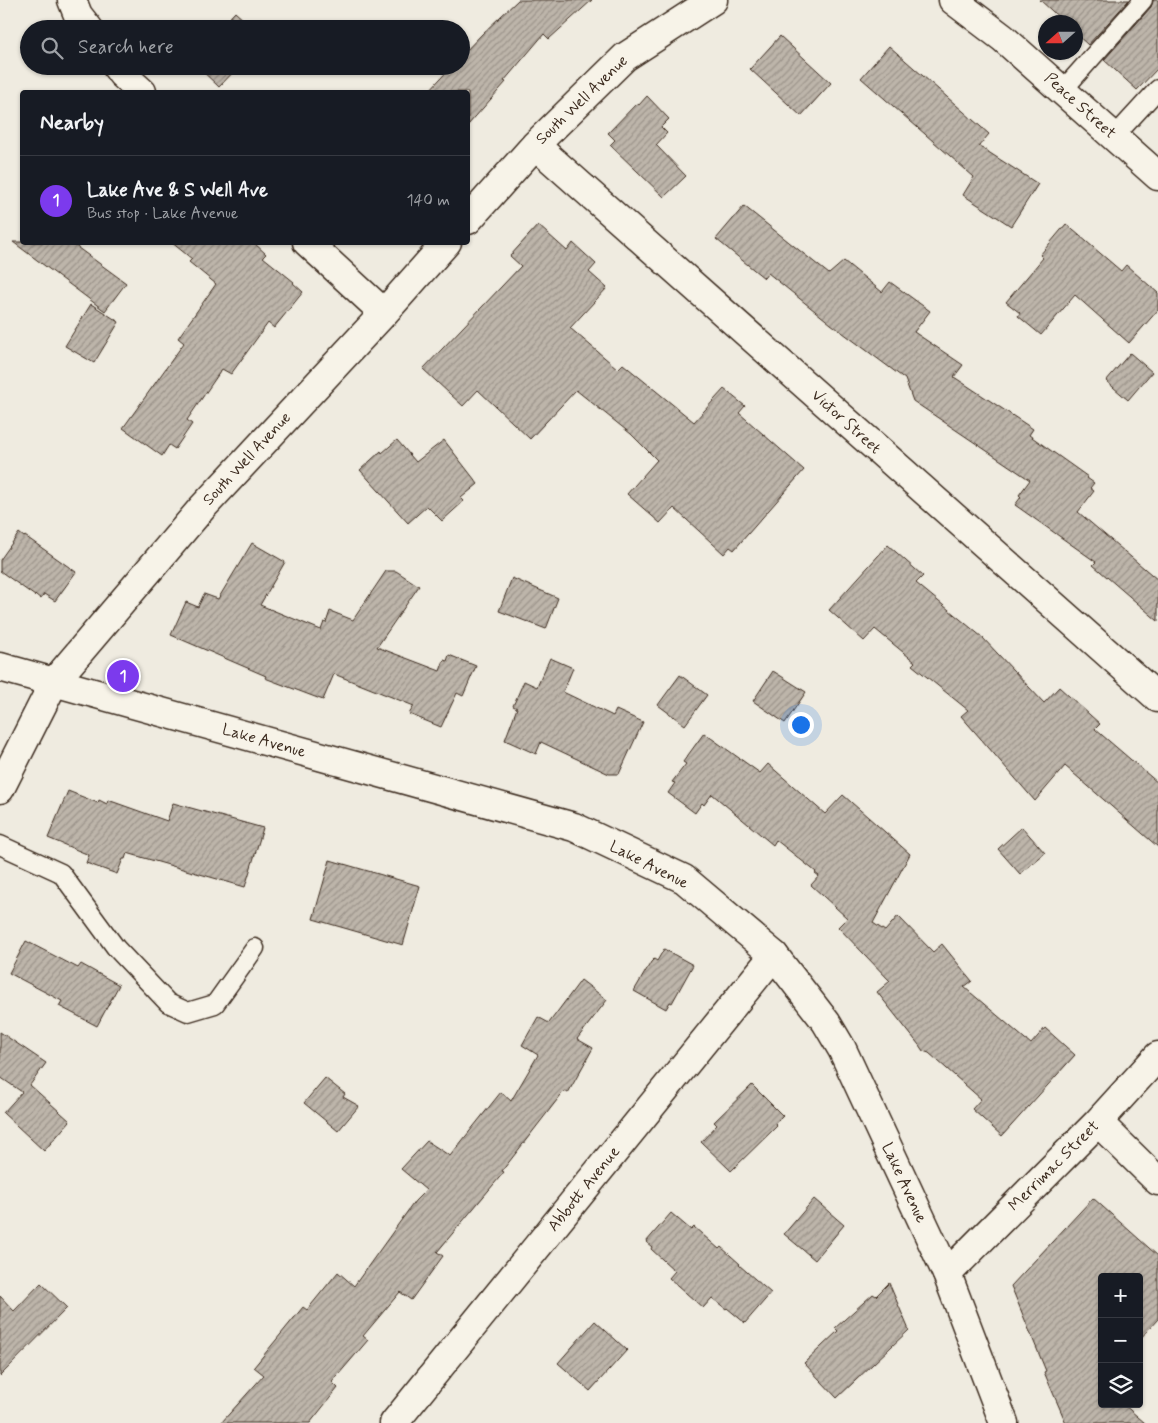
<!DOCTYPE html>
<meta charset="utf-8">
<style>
:root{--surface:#171b24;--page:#20242c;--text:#f1f3f6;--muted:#9ea1a6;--line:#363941;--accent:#7c3aed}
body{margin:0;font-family:Mynerve,sans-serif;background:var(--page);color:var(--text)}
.controls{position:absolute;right:15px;bottom:15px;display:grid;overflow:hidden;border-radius:5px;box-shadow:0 1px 4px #0004}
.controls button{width:45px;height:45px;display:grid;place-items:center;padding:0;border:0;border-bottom:1px solid var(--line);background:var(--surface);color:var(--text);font:25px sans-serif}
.compass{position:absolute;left:1038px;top:15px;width:45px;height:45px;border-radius:50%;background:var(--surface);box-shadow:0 1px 4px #0004;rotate:249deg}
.you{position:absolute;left:800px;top:724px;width:18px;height:18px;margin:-12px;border:4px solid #fff;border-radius:50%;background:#1a73e8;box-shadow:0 0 0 8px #1a73e833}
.badge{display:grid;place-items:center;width:32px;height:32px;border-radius:50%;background:var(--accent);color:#fff;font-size:16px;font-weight:700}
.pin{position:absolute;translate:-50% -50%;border:2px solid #fff;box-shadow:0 1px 5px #0006}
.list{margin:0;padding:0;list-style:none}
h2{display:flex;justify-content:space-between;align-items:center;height:65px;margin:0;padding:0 20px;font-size:21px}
h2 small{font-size:16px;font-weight:400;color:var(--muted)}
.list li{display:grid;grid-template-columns:32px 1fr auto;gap:15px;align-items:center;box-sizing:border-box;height:90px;padding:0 20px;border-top:1px solid var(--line)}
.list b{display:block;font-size:19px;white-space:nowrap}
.list p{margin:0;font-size:16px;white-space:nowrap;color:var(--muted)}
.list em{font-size:16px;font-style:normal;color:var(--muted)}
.icon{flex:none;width:28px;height:28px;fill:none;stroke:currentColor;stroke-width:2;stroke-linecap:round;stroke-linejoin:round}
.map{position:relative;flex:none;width:1158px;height:1423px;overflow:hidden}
.search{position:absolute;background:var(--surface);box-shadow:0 1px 4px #0004;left:20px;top:20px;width:450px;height:55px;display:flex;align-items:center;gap:12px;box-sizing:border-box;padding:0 18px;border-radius:28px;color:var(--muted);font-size:19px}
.panel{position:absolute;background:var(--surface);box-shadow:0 1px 4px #0004;left:20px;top:90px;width:450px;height:155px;border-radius:5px}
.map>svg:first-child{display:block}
.building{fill:url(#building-hatch);stroke:#3b2a1e}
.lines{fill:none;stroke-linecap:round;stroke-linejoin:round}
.service-casing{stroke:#3b2a1e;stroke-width:21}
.minor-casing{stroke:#3b2a1e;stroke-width:31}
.primary-casing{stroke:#3b2a1e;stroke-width:31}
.service{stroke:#f7f3e8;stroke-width:18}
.minor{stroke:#f7f3e8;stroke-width:28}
.primary{stroke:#f7f3e8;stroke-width:28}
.labels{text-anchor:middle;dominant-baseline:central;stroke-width:5;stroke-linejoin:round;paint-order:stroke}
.street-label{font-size:16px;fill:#3b2a1e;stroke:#f7f3e8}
</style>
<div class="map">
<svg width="1158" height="1423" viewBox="0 0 1158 1423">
<defs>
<pattern id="building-hatch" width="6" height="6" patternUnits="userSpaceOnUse" patternTransform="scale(1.25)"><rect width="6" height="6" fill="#bdb5aa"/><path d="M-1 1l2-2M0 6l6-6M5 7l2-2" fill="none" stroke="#9b938a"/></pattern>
</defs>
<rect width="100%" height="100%" fill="#efebe0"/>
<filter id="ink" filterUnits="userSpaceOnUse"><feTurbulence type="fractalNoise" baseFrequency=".02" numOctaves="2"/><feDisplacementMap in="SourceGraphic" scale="10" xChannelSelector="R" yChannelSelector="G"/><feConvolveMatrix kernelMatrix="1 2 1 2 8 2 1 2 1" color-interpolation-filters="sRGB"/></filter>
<g filter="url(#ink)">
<!-- building -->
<path class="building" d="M 518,0 L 592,0 L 549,39 L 544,34 L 504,81 L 506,82 L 468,125 L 468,92 L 428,92 L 452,66 L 461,66 L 461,56 L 482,34 Z
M 1040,0 L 1129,0 L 1088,45 L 1076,34 L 1076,22 L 1064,22 Z
M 1153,0 L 1158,0 L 1158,68 L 1137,90 L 1104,60 L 1151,7 Z
M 235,12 L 254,29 L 219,29 Z
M 780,36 L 831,83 L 801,116 L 750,69 Z
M 889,46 L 989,134 L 979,146 L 1038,184 L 1011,226 L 963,195 L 974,177 L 861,78 Z
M 197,66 L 239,66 L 219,87 Z
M 647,96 L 669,119 L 661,127 L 667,133 L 656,145 L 686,176 L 664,197 L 610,145 L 615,140 L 608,133 L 637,103 L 639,105 Z
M 744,206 L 829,274 L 844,261 L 882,292 L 890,282 L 930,311 L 914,332 L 963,365 L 954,377 L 1033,429 L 1029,435 L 1088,477 L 1087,478 L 1094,483 L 1090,488 L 1094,491 L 1078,512 L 1158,580 L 1158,621 L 1093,565 L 1096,562 L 1015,505 L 1021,497 L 1019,495 L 1030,480 L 913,401 L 905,379 L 831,324 L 768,273 L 764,278 L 716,239 Z
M 1066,224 L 1121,271 L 1126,265 L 1158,293 L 1158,310 L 1129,343 L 1075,295 L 1041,335 L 1018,316 L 1020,313 L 1006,302 L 1043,258 L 1040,255 Z
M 538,225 L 567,251 L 573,243 L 596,264 L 589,272 L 607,288 L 570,328 L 618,369 L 623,364 L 694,422 L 724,389 L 745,406 L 739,413 L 804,470 L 734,550 L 730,547 L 724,554 L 674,508 L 660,523 L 627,494 L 657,460 L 631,434 L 576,390 L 530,439 L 478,390 L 463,406 L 423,369 L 521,266 L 510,256 Z
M 13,242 L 70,242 L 126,283 L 105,311 Z
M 171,242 L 253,242 L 266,254 L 263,257 L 294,282 L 293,283 L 303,292 L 274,328 L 268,323 L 231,374 L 222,369 L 187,420 L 192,424 L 175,449 L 169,445 L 162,456 L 123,428 L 184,343 L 178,338 L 216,284 L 189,262 L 192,259 Z
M 91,304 L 119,322 L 94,363 L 65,346 Z
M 1130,353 L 1152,372 L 1128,400 L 1106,381 Z
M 397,440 L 416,462 L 444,440 L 478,484 L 461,498 L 464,501 L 442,521 L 427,506 L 408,523 L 360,470 L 381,451 L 382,453 Z
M 19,533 L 24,537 L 25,536 L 76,572 L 55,601 L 44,594 L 41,599 L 36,595 L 35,596 L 0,571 L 0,560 Z
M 252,543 L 285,562 L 260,605 L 321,630 L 324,622 L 326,623 L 330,611 L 353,620 L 386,571 L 396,571 L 419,586 L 377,647 L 440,671 L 444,660 L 447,661 L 449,655 L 476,666 L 463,696 L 457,693 L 441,727 L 409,714 L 414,706 L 334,674 L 323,700 L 265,678 L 266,676 L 171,635 L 186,602 L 198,607 L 204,594 L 218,599 Z
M 888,545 L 923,576 L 916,583 L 982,637 L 1044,703 L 1059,687 L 1100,724 L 1095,729 L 1158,783 L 1158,847 L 1065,766 L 1035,801 L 961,716 L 968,710 L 912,665 L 915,662 L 875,629 L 864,641 L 829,610 Z
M 512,578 L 558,598 L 546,629 L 499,611 Z
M 550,658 L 573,668 L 563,692 L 613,716 L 616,710 L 643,722 L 619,774 L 609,774 L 541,742 L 536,754 L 505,740 L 517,708 L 513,706 L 524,681 L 537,687 Z
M 773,671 L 806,692 L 785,723 L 753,701 Z
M 680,675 L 707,695 L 685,725 L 658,705 Z
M 704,733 L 760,773 L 768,764 L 825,814 L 843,795 L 910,854 L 873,923 L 885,931 L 898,916 L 933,952 L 942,944 L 972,981 L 964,987 L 1031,1044 L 1045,1028 L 1075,1055 L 1002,1136 L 972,1109 L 981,1099 L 929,1053 L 923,1051 L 919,1045 L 877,992 L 890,981 L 838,927 L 847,918 L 811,885 L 819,876 L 815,873 L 816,872 L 776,840 L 773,845 L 712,794 L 704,805 L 702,803 L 695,813 L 668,793 L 675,783 L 672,782 L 686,764 L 683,762 Z
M 68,791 L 98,803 L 99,800 L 107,804 L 108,800 L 167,821 L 173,803 L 263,828 L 245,887 L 127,853 L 125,859 L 123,859 L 117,874 L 86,863 L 89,855 L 48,838 Z
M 1022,827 L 1045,853 L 1020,874 L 998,849 Z
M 330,860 L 420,886 L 403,945 L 313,919 Z
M 26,941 L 78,968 L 81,964 L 119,985 L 97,1026 L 59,1006 L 62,1001 L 9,973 Z
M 664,949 L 693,965 L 672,1003 L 670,1002 L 666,1009 L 634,991 L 651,962 L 654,959 L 657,961 Z
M 581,980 L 607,1000 L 577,1039 L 593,1048 L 568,1093 L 564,1091 L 502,1171 L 504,1172 L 437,1252 L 443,1256 L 411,1300 L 400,1292 L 363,1336 L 368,1340 L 332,1382 L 338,1388 L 310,1423 L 221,1423 L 264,1375 L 254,1367 L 303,1307 L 307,1310 L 338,1272 L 354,1286 L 415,1201 L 426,1190 L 401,1169 L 427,1141 L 450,1156 L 501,1092 L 511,1101 L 538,1055 L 522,1045 L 538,1017 L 549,1023 Z
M 0,1032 L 46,1063 L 30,1085 L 70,1121 L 44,1151 L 3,1113 L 22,1092 L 0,1077 Z
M 325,1078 L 345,1094 L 343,1097 L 359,1106 L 338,1131 L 304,1103 Z
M 752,1085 L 783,1116 L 775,1124 L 777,1126 L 731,1171 L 701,1142 L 717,1125 L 714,1122 Z
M 1093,1198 L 1158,1256 L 1158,1319 L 1139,1340 L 1139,1277 L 1102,1277 L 1102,1382 L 1100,1384 L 1102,1404 L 1123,1404 L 1145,1423 L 1066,1423 L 1044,1372 L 1046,1371 L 1011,1286 Z
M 814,1199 L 844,1225 L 815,1260 L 784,1234 Z
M 671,1213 L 691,1230 L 694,1227 L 719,1249 L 721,1247 L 740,1264 L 739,1265 L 771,1293 L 745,1323 L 727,1308 L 726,1309 L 712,1298 L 703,1308 L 669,1278 L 675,1271 L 651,1249 L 652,1247 L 646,1242 Z
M 41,1283 L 67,1308 L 0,1376 L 0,1296 L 14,1311 Z
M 889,1283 L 909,1330 L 837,1398 L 804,1363 L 838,1331 L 835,1328 L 873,1294 L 876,1296 Z
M 595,1321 L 627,1350 L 590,1391 L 558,1363 Z"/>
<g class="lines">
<defs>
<path id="service" d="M 1062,91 L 1143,0
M 1114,137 L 1158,89
M 0,845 L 61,873 L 116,948 L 168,1003 L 188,1012 L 215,1004 L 255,948"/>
<path id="minor" d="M 72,0 L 78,15 L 89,29
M 953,0 L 1003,38 L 1158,176
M 116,66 L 122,74 L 142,92
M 535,145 L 1158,698
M 468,220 L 535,145 L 625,57 L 713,0
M 307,242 L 384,313
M 0,789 L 54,682 L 202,508 L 384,313 L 447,242
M 1098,1122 L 1158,1181
M 947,1274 L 1098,1122 L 1158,1056
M 394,1423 L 774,955"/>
<path id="primary" d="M 0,667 L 574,827 L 684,879 L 774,955 L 826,1022 L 842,1049 L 947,1274 L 1004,1423"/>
</defs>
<!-- service casing -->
<use href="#service" class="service-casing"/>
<!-- minor casing -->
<use href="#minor" class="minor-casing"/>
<!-- primary casing -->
<use href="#primary" class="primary-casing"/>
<!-- service -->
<use href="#service" class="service"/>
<!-- minor -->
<use href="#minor" class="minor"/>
<!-- primary -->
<use href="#primary" class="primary"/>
</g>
</g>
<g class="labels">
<!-- street labels -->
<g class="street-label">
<text transform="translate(582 100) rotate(-44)">South Well Avenue</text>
<text transform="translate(1080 106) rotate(42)">Peace Street</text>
<text transform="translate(846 422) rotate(42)">Victor Street</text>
<text transform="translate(247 459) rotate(-47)">South Well Avenue</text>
<text transform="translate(264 741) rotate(16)">Lake Avenue</text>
<text transform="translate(649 865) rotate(27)">Lake Avenue</text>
<text transform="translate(1054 1166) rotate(-45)">Merrimac Street</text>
<text transform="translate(904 1183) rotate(65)">Lake Avenue</text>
<text transform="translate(584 1189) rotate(-51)">Abbott Avenue</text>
</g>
</g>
</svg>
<div class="controls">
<button>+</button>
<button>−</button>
<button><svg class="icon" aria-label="layers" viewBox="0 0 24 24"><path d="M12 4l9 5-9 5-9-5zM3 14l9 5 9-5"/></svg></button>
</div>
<svg class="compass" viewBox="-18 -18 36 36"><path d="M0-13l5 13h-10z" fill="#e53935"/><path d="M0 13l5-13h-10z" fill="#9ea1a6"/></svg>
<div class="you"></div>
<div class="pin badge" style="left:123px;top:676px">1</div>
<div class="search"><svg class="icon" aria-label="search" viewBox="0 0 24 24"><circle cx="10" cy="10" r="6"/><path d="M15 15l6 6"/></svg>Search here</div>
<section class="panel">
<h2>Nearby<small></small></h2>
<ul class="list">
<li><span class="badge">1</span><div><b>Lake Ave &amp; S Well Ave</b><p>Bus stop · Lake Avenue</p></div><em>140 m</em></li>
</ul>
</section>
</div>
